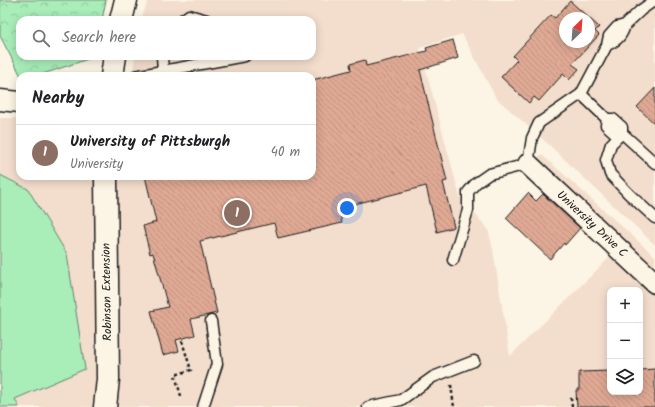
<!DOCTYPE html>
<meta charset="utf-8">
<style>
:root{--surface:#fff;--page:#f6f6f6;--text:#202124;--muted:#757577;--line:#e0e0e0;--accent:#1c1c1c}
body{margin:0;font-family:Kalam,sans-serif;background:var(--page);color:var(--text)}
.controls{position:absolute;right:12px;bottom:12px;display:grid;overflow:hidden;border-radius:8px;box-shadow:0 2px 10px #0003}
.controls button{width:36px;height:36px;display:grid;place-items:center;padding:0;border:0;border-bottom:1px solid var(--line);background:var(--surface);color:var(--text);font:20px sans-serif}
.compass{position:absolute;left:559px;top:12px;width:36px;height:36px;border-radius:50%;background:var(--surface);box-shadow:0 2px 10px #0003;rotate:25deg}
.you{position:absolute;left:347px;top:208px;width:14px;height:14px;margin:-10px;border:3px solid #fff;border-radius:50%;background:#1a73e8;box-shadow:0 0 0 6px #1a73e833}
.badge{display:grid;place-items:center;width:26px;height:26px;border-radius:50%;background:var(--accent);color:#fff;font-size:13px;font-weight:700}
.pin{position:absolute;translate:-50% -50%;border:2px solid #fff;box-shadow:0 1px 4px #0006}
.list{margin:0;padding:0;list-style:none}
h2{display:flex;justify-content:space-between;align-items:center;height:52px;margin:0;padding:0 16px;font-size:17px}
h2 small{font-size:13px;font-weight:400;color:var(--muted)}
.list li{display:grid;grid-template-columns:26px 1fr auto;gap:12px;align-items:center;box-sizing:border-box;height:56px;padding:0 16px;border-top:1px solid var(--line)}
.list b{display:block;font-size:15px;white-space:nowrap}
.list p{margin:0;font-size:13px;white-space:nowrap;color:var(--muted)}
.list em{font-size:13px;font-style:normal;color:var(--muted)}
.icon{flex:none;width:22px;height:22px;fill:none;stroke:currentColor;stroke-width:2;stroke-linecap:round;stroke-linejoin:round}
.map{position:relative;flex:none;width:655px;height:407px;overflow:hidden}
.search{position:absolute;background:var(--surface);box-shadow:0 2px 10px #0003;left:16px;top:16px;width:300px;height:44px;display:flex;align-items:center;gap:10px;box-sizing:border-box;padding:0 14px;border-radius:12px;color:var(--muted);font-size:15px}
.panel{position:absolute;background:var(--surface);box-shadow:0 2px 10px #0003;left:16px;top:72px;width:300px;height:108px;border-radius:12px}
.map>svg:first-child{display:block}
.built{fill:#f3decd;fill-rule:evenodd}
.forest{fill:url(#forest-crowns);stroke:#62846a}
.pitch{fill:#a9edb9;stroke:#62846a}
.building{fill:url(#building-back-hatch);stroke:#1c1c1c;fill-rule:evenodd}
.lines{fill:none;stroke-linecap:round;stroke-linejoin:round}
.service-casing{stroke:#1c1c1c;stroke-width:13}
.minor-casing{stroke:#1c1c1c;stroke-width:23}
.tertiary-casing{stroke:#1c1c1c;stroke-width:25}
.path{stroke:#1c1c1c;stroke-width:2.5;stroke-dasharray:3 3;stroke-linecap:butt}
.service{stroke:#fcf5e5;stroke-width:10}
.minor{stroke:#fcf5e5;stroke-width:20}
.tertiary{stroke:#fcf5e5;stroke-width:22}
.labels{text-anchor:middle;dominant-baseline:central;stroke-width:3;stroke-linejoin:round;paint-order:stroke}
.street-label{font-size:12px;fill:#1c1c1c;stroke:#fcf5e5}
</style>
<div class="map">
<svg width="655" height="407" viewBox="0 0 655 407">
<defs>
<pattern id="forest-crowns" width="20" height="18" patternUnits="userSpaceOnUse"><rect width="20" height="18" fill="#a9edb9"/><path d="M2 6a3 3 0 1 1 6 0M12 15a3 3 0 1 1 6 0" fill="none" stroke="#91cb9e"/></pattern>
<pattern id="building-back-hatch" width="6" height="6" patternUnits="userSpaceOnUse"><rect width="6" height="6" fill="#dfa994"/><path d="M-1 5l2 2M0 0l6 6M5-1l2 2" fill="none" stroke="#bf917f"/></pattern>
</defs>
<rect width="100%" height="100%" fill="#fcf5e5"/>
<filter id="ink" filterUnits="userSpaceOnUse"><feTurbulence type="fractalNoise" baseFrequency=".025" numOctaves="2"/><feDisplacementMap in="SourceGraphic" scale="8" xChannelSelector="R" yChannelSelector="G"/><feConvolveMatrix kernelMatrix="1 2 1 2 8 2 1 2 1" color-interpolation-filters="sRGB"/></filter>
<g filter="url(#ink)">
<!-- built -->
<path class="built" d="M 148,0 L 655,0 L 655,245 L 547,143 L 496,98 L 462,34 L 420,48 L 460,197 L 488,229 L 493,249 L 510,356 L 614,253 L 526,172 L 541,154 L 655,256 L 655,407 L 0,407 L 0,118 L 20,118 L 20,176 L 312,176 L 312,76 L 132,76 L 135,56 L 312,56 L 312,20 L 141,20 ZM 565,18 L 589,18 L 589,42 L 565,42 ZM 610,290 L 640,290 L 640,392 L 610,392 Z"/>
<!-- forest -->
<path class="forest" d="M 0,0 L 106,0 L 102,20 L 20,20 L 20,56 L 94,56 L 94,57 L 37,76 L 21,76 L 0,36 Z"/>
<!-- pitch -->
<path class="pitch" d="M 0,175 L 28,189 L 67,254 L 85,369 L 15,399 L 19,407 L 0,407 Z"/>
<!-- building -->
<path class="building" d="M 570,1 L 599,27 L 595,31 L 599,35 L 572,64 L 579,69 L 569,80 L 563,74 L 539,101 L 534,97 L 529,103 L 501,77 L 517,60 L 513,56 L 551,15 L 555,18 ZM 565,18 L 589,18 L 589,42 L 565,42 Z
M 453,40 L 458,58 L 420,70 L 447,181 L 443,182 L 454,227 L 437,232 L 426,186 L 339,208 L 342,223 L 278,238 L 274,223 L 200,241 L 217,313 L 191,319 L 195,335 L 176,340 L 179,351 L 163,355 L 151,311 L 168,307 L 153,253 L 150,254 L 143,226 L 156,222 L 145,176 L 312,176 L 312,80 L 351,70 L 350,64 L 365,60 L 366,66 L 427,51 L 426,48 Z
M 655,88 L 655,124 L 637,107 Z
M 528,193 L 536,201 L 543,194 L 580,228 L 565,245 L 564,243 L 550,259 L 506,218 Z
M 655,369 L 655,407 L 577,407 L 576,390 L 579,390 L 579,372 L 610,371 L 610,392 L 640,392 L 640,370 Z"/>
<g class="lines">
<defs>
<path id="service" d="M 182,20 L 189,15 L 207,20
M 607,45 C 617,41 622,36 625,25
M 162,56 L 163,71
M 135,76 L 245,56
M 581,94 L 607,119 L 613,119 L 622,127 L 622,133 L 611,144 L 606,160 L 610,174 L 629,194 L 655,218
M 607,119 L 606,125 L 616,134 L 622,133
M 622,133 L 655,163
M 453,260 L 468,210 L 468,192 L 476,183 L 489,174 L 528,164 L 532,138 L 539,123 L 581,94 L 607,45 L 609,36 L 617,27 L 625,25 L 641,10 L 655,0
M 203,407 L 217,364 L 211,321
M 368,407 L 401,400 L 433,377 L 474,361"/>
<path id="minor" d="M 0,100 L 20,102
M 528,164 L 655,283"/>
<path id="tertiary" d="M 121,20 L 126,0
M 112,76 L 115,56
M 105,407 L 108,379 L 106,176"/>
</defs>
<!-- service casing -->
<use href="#service" class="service-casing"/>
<!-- minor casing -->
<use href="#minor" class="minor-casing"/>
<!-- tertiary casing -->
<use href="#tertiary" class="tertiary-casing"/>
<!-- path -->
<path class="path" d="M 451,385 L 454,407
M 181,396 L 175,375 L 191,370 L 181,338
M 572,407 L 571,399 L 576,399"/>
<!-- service -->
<use href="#service" class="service"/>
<!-- minor -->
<use href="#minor" class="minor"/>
<!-- tertiary -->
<use href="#tertiary" class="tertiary"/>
</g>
</g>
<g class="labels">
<!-- street labels -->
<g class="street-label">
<text transform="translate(592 224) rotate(43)">University Drive C</text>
<text transform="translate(107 292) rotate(-91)">Robinson Extension</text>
</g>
</g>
</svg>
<div class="controls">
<button>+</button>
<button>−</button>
<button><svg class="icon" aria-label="layers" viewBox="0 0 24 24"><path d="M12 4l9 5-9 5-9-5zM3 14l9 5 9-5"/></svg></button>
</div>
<svg class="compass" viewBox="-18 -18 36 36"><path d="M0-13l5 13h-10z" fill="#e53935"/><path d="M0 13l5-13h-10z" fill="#757577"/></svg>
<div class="you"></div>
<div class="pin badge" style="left:237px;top:213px;background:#8d6e63">1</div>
<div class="search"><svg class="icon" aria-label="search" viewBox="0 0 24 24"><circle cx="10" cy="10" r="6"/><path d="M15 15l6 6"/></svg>Search here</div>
<section class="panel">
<h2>Nearby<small></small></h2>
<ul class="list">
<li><span class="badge" style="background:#8d6e63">1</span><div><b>University of Pittsburgh</b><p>University</p></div><em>40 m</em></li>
</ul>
</section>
</div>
